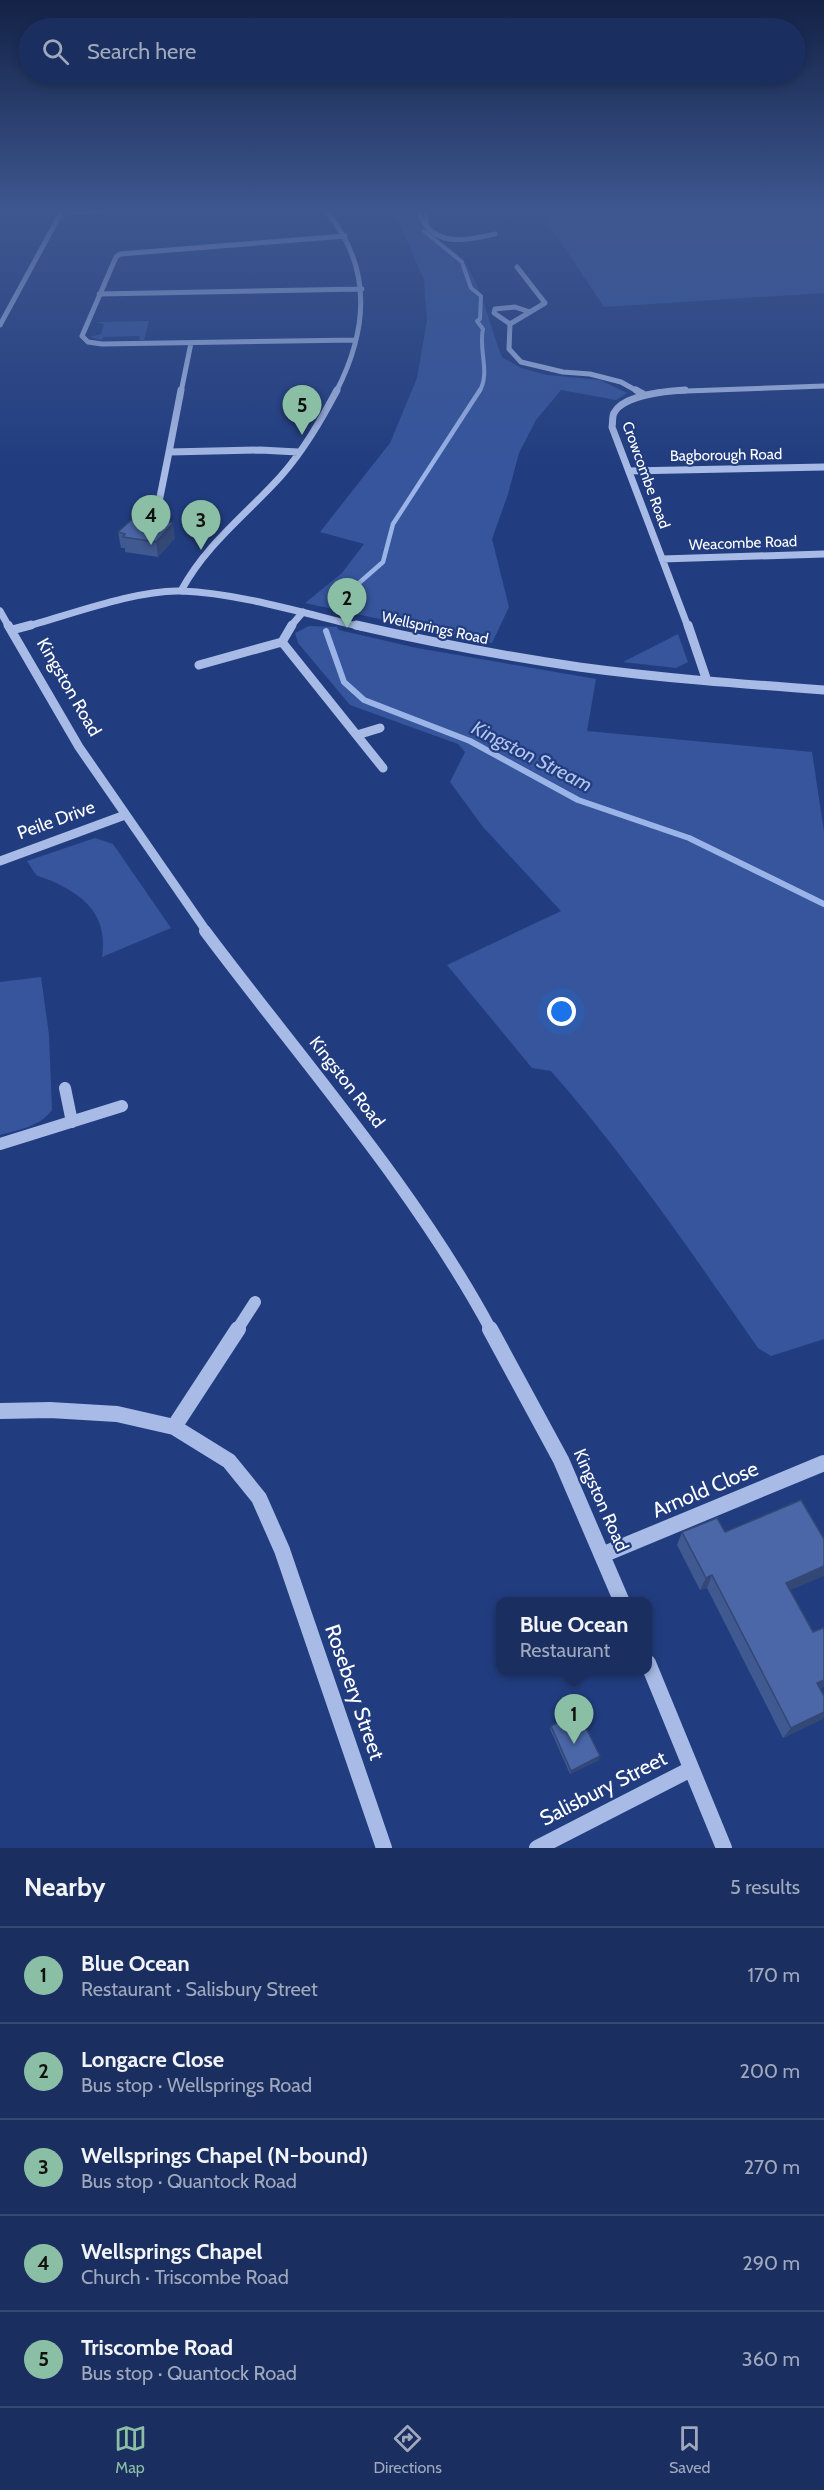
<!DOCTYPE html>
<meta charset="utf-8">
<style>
:root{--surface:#1a2e5f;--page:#233665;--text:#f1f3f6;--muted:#9fa8bd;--line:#384a74;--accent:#8abfa5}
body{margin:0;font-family:Cabin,sans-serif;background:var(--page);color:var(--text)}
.you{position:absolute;left:562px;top:1012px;width:21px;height:21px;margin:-15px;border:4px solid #fff;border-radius:50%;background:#1a73e8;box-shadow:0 0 0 9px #1a73e833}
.badge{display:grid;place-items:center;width:39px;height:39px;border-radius:50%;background:var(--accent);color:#111;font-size:20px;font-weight:700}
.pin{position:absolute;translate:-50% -50px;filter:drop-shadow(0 2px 3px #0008)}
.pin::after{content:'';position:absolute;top:32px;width:21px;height:18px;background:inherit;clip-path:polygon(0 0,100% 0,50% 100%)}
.popup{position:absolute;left:496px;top:1597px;width:156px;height:78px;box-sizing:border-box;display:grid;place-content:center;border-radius:12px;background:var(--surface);filter:drop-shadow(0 2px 4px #0005);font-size:20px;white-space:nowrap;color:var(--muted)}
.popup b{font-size:22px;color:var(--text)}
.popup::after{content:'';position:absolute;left:50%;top:100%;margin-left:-12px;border:12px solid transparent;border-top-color:var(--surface)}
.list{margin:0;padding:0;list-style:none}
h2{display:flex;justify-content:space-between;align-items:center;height:78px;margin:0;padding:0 24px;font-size:26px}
h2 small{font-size:20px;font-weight:400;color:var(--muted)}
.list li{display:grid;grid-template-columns:39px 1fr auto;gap:18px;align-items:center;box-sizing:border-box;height:96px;padding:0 24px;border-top:2px solid var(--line)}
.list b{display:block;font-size:22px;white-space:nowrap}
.list p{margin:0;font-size:20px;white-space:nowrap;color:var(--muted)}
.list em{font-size:20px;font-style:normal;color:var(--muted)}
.icon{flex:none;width:33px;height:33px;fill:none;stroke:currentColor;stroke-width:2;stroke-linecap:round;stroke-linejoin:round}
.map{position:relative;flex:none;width:824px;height:1848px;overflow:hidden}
.search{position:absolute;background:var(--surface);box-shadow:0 3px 9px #0003;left:18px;right:18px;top:18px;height:66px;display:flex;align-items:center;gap:15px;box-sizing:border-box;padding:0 21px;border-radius:33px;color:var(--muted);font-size:22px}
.sheet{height:558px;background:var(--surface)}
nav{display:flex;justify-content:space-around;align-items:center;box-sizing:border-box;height:84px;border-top:2px solid var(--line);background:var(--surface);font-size:16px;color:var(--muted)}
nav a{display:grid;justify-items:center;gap:3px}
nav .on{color:var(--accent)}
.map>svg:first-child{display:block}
.green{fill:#36559c}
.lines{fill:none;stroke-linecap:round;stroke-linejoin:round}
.stream-far2{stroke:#9bb4e8;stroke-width:4}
.stream-far1{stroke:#9bb4e8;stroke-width:4.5}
.stream{stroke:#9bb4e8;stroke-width:6}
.minor-far4{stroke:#a7bbe6;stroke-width:5}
.minor-far3{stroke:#a7bbe6;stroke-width:7}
.minor-far2{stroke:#a7bbe6;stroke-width:9}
.minor-far1{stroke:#a7bbe6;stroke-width:12}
.minor{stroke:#a7bbe6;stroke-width:16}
.wall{fill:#405990}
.shaded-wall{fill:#344876}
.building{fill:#4b67a8;stroke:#344876;stroke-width:1.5}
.labels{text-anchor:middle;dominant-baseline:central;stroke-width:4.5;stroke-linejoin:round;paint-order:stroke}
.far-street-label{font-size:15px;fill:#fff;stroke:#223d7f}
.street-label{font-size:18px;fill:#fff;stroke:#223d7f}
.water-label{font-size:20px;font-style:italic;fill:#b3c5ee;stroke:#223d7f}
.near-street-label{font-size:21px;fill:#fff;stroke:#223d7f}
</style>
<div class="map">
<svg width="824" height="1848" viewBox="0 0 824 1848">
<rect width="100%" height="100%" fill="#223d7f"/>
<!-- green -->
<path class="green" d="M 394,211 L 414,211 C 418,237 450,241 464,262 C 483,289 490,327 502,357 L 521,368 L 547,375 L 600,380 L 627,393 L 616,400 L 561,390 L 536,420 L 519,453 L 508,494 L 492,539 L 509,607 L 492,643 L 305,603 L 342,573 L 364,544 L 320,532 L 390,443 L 417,378 L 427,320 L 424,280 Z
M 540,211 L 824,211 L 824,293 L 604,307 Z
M 149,321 L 144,340 L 140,340 L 139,336 L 104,337 L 101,340 L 90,337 L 101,334 L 104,324 L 96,322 Z
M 309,626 L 337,627 L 339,630 L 417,648 L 596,679 L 587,731 L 812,752 L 824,832 L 824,1339 L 771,1356 L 758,1348 C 692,1253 627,1158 551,1071 L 532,1068 L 447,965 L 561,911 L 483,827 L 450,782 L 465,752 L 458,744 L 350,705 L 298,643 L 295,633 Z
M 678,634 L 688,662 L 676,668 L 623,662 Z
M 95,838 L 113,844 L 171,928 L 102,957 C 108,917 87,897 52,881 C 48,879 42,878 38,876 C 34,873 30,865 27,861 Z
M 41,977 L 49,1035 L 52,1110 C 41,1126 18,1130 0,1135 L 0,982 Z"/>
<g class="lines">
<!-- stream-far2 -->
<path class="stream-far2" d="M 426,211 L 427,224
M 424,231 L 462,262
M 463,265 L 471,288 L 481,296 L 480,319 L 477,321 L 483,329 C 478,350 491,373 479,392"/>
<!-- stream-far1 -->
<path class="stream-far1" d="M 335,604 L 383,562 L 393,524 L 480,390"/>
<!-- stream -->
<path class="stream" d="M 326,631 L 344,682 L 364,700 L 470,741 L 578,800 L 689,838 L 824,904"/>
<!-- minor-far4 -->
<path class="minor-far4" d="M 326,211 C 373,267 368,330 336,392
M 418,211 C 432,248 463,241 495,234
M 75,212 L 99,211
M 345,236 L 120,254 L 116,257 L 82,336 L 88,342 L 102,344 L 356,340
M 517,267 L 545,303 L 510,324 L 509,349 L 521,362 L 563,372 L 590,374 L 621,382 L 639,392
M 99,294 L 362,289
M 510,324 L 494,313 L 495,309 L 515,307 L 530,312
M 0,325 L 62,211
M 181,392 L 191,343
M 658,392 L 824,386"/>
<!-- minor-far3 -->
<path class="minor-far3" d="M 181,390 L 169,452 L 260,450 L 298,452
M 636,390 L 645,395
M 685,390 C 667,391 623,395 614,413 C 612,416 613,423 612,427 L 688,627
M 629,471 L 824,467
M 155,522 L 169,452
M 662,559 L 824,554
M 181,591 C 206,544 247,514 281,476 C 304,450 321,420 337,390
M 0,611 L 9,627
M 25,627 C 69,615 138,589 182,591 C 238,593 307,614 362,627
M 290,627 L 303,612"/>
<!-- minor-far2 -->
<path class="minor-far2" d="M 8,625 L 79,747 L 207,932
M 292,625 L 282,642 L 383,768
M 356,625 C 430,642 504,656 579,667 C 660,678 742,684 824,690
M 688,625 L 707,681
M 12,630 L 31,625
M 199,665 L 282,642
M 357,735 L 380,728
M 0,861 L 125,815"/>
<!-- minor-far1 -->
<path class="minor-far1" d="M 205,931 C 303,1062 414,1187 491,1330
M 65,1088 L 72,1122
M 0,1144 L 122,1106
M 237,1330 L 255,1302"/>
<!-- minor -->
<path class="minor" d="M 490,1329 L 561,1460 L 622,1602
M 0,1411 L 50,1410 L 117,1414 L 174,1427 L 238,1329
M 174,1427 L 229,1461 L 259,1498 L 282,1550 L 384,1848
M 602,1555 L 824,1463
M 648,1663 L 724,1848
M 537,1848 L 691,1769"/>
</g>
<!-- wall -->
<path class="wall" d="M 161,512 L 163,521 L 175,538 L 158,557 L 125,552 L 125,548 L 121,548 L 118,532 Z
M 682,1532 L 725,1532 L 790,1591 L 820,1689 L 822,1719 L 783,1738 L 707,1588 L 700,1590 L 677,1545 Z
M 551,1726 L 599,1760 L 570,1774 L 550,1729 Z"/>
<!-- shaded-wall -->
<path class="shaded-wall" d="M 161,512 L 164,527 L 173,523 L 175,538 L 158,557 L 156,542 Z
M 824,1566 L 824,1576 L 779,1595 L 786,1583 Z
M 712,1575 L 707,1588 L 700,1590 L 706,1578 Z
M 824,1680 L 824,1687 L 809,1694 L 817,1683 Z
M 824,1712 L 824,1717 L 822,1719 L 783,1738 L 791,1728 Z
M 600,1756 L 599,1760 L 570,1774 L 571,1771 Z"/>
<!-- building -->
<path class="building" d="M 161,512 L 160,520 L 173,523 L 156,542 L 123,537 L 125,534 L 118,532 L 139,513 Z
M 801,1500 L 824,1539 L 824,1566 L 786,1583 L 813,1632 L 823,1628 L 824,1630 L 824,1680 L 817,1683 L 824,1696 L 824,1712 L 791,1728 L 712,1575 L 706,1578 L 682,1532 L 717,1518 L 725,1532 Z
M 578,1712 L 600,1756 L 571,1771 L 551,1726 Z"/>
<!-- sky -->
<linearGradient id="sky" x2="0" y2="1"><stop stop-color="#132246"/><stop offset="0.45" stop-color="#3e5790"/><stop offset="1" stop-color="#3e5790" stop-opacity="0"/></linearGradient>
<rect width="824" height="469" fill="url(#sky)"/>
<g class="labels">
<!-- far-street labels -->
<g class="far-street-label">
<text transform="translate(726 455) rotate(-1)">Bagborough Road</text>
<text transform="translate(646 475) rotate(70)">Crowcombe Road</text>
<text transform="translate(743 543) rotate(-2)">Weacombe Road</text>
<text transform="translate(435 628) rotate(12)">Wellsprings Road</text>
</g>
<!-- street labels -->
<g class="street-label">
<text transform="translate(69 687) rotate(60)">Kingston Road</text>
<text transform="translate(56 820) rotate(-20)">Peile Drive</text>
<text transform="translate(347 1082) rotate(52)">Kingston Road</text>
<text transform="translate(601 1500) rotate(66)">Kingston Road</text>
</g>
<!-- water labels -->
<g class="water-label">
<text transform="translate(532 756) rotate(27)">Kingston Stream</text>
</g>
<!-- near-street labels -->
<g class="near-street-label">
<text transform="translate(705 1489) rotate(-23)">Arnold Close</text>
<text transform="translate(355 1692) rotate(71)">Rosebery Street</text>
<text transform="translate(603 1788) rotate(-27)">Salisbury Street</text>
</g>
</g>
</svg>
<div class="you"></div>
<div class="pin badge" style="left:574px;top:1744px">1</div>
<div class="popup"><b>Blue Ocean</b>Restaurant</div>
<div class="pin badge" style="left:347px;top:628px">2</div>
<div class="pin badge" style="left:201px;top:550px">3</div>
<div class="pin badge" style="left:151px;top:545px">4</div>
<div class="pin badge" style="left:302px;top:435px">5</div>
<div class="search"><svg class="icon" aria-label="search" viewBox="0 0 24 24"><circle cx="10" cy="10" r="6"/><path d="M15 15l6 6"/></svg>Search here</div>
</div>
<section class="sheet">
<h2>Nearby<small>5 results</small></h2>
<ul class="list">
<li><span class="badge">1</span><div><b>Blue Ocean</b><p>Restaurant · Salisbury Street</p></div><em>170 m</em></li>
<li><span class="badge">2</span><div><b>Longacre Close</b><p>Bus stop · Wellsprings Road</p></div><em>200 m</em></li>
<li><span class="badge">3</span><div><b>Wellsprings Chapel (N-bound)</b><p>Bus stop · Quantock Road</p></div><em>270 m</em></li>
<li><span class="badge">4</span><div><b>Wellsprings Chapel</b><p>Church · Triscombe Road</p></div><em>290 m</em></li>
<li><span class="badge">5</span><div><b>Triscombe Road</b><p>Bus stop · Quantock Road</p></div><em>360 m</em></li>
</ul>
</section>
<nav>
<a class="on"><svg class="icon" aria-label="map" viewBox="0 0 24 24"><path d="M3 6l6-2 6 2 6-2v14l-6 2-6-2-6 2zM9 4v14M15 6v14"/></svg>Map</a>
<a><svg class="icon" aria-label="directions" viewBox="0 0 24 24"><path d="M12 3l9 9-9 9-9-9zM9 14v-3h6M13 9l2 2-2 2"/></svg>Directions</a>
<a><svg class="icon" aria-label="saved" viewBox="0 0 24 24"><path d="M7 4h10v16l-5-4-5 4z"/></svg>Saved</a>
</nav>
